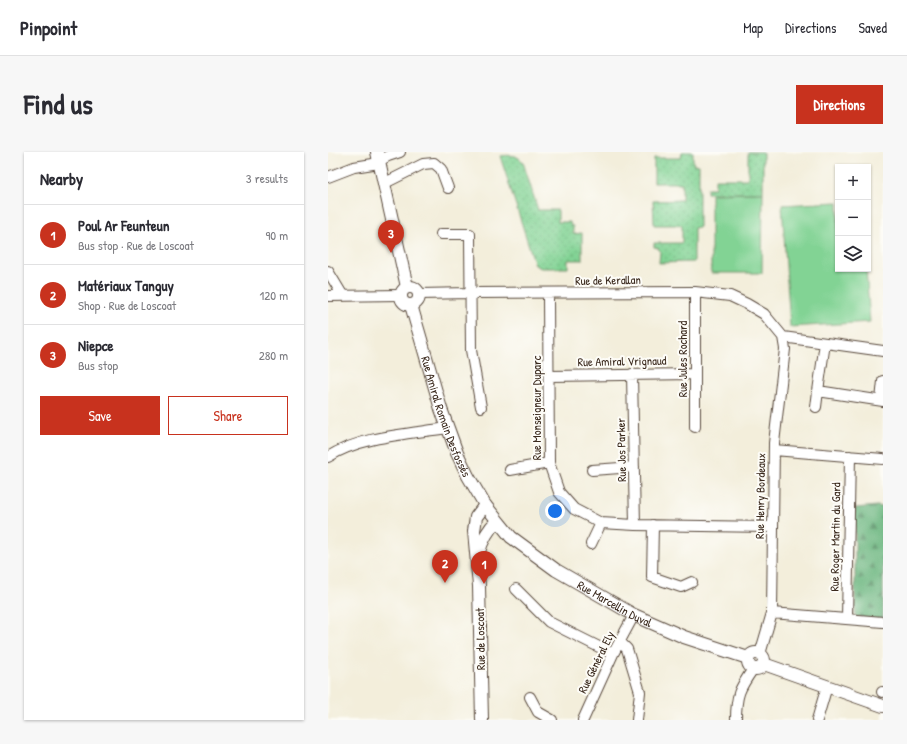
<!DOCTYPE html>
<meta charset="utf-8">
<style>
:root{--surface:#fff;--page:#f7f7f7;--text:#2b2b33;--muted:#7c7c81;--line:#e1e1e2;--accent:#c8321e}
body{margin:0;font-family:"Patrick Hand",sans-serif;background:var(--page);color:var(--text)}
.controls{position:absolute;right:12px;top:12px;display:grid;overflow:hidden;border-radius:0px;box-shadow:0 1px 3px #0004}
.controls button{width:36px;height:36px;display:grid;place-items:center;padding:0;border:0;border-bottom:1px solid var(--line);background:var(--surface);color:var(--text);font:20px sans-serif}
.you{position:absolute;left:227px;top:359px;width:14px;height:14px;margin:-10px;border:3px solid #fff;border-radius:50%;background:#1a73e8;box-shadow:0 0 0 6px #1a73e833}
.badge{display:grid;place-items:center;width:26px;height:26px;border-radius:50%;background:var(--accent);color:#fff;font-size:13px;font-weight:700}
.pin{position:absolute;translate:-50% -33px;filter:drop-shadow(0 1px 2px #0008)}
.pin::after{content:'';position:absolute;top:21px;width:14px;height:12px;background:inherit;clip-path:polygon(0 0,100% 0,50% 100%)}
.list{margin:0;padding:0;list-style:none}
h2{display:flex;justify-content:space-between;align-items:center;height:52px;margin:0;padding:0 16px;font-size:17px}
h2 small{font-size:13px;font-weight:400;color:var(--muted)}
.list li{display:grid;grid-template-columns:26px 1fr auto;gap:12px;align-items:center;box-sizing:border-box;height:60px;padding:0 16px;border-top:1px solid var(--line)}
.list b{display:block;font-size:15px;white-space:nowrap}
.list p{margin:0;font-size:13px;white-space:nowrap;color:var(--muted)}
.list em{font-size:13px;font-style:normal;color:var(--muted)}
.actions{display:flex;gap:8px;padding:12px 16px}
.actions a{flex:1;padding:9px 0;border:1px solid var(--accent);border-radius:0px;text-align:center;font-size:14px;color:var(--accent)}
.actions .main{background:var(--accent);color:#fff}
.icon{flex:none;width:22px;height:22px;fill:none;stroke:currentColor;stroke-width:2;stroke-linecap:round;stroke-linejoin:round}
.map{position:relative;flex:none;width:555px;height:568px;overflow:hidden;border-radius:0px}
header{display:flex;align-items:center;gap:24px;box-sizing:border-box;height:56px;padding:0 20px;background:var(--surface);border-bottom:1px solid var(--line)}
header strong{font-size:19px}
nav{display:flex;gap:22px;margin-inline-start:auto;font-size:14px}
.intro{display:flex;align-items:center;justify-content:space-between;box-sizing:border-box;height:96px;padding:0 24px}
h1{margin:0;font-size:28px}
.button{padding:10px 18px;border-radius:0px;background:var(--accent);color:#fff;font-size:14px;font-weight:700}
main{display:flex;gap:24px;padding:0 24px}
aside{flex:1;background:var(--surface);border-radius:0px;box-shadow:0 1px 3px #0004}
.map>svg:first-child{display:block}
.grass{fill:url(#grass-dots);stroke:#5e7e59}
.forest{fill:url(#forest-firs);stroke:#52704e}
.garden{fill:#82d394;stroke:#5e7e59}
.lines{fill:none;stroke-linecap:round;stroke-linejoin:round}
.minor-casing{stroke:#57473a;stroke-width:12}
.major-casing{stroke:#57473a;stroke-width:14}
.minor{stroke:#fff;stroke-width:10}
.major{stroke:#fff;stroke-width:12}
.labels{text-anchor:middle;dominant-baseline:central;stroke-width:4;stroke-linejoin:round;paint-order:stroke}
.street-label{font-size:12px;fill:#3b2a1e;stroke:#fdfcf7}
</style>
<header>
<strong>Pinpoint</strong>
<nav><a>Map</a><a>Directions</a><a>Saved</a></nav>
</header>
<div class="intro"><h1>Find us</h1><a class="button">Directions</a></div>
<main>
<aside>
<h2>Nearby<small>3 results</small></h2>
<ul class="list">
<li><span class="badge">1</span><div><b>Poul Ar Feunteun</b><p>Bus stop · Rue de Loscoat</p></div><em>90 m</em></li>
<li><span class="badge">2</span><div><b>Matériaux Tanguy</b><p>Shop · Rue de Loscoat</p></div><em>120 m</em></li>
<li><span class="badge">3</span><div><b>Niepce</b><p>Bus stop</p></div><em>280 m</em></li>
</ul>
<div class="actions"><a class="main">Save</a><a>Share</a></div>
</aside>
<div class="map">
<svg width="555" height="568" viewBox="0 0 555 568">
<defs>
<pattern id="grass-dots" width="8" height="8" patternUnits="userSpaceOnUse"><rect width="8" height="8" fill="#82d394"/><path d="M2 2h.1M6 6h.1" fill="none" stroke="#71b57f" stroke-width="1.8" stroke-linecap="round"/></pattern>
<pattern id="forest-firs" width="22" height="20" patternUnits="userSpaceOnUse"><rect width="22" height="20" fill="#69b57e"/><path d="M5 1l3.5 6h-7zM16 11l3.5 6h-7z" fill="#589367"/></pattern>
</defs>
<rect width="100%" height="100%" fill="#fdfcf7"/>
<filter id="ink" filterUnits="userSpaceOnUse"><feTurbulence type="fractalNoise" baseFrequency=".025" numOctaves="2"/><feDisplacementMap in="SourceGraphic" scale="8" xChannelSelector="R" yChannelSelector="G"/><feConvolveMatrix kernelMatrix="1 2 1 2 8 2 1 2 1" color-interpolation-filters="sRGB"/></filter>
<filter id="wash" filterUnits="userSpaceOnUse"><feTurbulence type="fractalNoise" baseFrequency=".012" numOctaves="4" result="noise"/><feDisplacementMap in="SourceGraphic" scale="16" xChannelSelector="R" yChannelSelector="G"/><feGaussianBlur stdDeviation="0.9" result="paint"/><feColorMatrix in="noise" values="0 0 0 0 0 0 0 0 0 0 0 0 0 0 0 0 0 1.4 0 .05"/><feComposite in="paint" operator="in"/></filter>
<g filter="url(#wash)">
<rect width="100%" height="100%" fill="#f3eedb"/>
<!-- grass -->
<path class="grass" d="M 354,0 L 365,0 L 365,12 L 371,13 L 371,75 L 366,76 L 366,110 L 331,111 L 332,99 L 330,96 L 326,95 L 326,91 L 354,91 L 354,73 L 326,73 L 325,49 L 354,48 L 354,31 L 326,31 L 326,6 L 353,6 Z
M 420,0 L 435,0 L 435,41 L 379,41 L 379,36 L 387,36 L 387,27 L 420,27 Z
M 172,4 C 181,3 189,2 195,10 L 210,58 L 230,58 L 230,70 L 242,70 L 243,74 L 245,74 L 245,82 L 254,81 L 254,108 L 240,108 L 240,116 L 213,116 L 207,113 Z"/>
<!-- forest -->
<path class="forest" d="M 549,354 L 555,355 L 555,467 L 527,465 L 527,356 Z"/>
<!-- garden -->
<path class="garden" d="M 435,41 L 434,121 L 383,121 L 383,42 Z
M 510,50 L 510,117 L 538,117 L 542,170 L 462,175 L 454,53 Z"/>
</g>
<g filter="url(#ink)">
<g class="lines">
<defs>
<path id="minor" d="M 0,25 L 26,15 L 45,12 L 60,4 L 72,0
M 57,31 L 95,12 L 106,11 L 113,17 L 120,36
M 113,82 L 142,82 L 143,198 L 153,255
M 0,119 L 15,144
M 367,140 L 367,275
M 220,141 L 221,311 L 231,340 L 246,357 L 273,371 L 307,373 L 445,375
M 91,142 L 142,141 L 367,140 L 402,144 L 419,152 L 436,162 L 455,185 L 457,197 L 446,291 L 444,461 L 432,502
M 0,144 L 73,143
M 455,185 L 555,199
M 497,191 L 490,239 L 555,249
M 304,222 L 307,373
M 221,224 L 367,222
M 553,248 L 555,229
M 488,255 L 490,239
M 446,298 L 555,307
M 0,305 C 33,284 81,282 119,276
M 182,318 L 221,311
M 264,318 L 306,315
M 325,373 L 324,425 L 353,435 L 364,430
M 263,392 L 273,371
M 188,437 L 221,470 L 285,502
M 444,461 L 555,470
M 519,467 L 522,304
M 292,490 L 299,497 L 312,540 L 309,568
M 554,540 L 555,540
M 202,545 L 210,560 L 224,568
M 255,568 L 285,502 L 306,463
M 408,568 C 408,543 411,537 425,517
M 489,568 L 499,534"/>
<g id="major">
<path d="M 49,0 L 79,135"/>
<circle cx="82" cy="144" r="9"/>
<path id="s1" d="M 83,153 L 113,257 L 129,301 L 140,324 L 157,353 L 183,385 L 228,418 L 306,463 L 356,485 L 420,506"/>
<path d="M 150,402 C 154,389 159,378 169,369"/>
<circle cx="428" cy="509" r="8"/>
<path d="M 436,512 L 555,554"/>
<path d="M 154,568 L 151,434 L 146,379 L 148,365 L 157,353"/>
</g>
</defs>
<!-- minor casing -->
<use href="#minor" class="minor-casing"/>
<!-- major casing -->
<use href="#major" class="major-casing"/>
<!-- minor -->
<use href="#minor" class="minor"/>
<!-- major -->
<use href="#major" class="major"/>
</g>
</g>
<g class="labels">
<!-- street labels -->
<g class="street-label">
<text transform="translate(280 128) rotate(-1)">Rue de Kerallan</text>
<text transform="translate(354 207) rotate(-90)">Rue Jules Rochard</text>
<text transform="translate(294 209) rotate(-1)">Rue Amiral Vrignaud</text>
<text transform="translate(208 256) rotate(-90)">Rue Monseigneur Duparc</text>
<text stroke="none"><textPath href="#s1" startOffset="117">Rue Amiral Romain Desfossés</textPath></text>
<text transform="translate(293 298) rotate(-91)">Rue Jos Parker</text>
<text transform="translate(432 344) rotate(-89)">Rue Henry Bordeaux</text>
<text transform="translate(507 385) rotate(-89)">Rue Roger Martin du Gard</text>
<text stroke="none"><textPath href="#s1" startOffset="379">Rue Marcellin Duval</textPath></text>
<text transform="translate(152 487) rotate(-91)">Rue de Loscoat</text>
<text transform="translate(268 510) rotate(-64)">Rue Général Ely</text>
</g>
</g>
</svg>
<div class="controls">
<button>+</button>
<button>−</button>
<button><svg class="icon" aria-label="layers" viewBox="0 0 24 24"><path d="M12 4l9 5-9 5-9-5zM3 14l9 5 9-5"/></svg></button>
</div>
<div class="you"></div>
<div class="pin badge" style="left:156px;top:432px">1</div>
<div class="pin badge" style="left:117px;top:431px">2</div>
<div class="pin badge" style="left:63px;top:101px">3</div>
</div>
</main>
